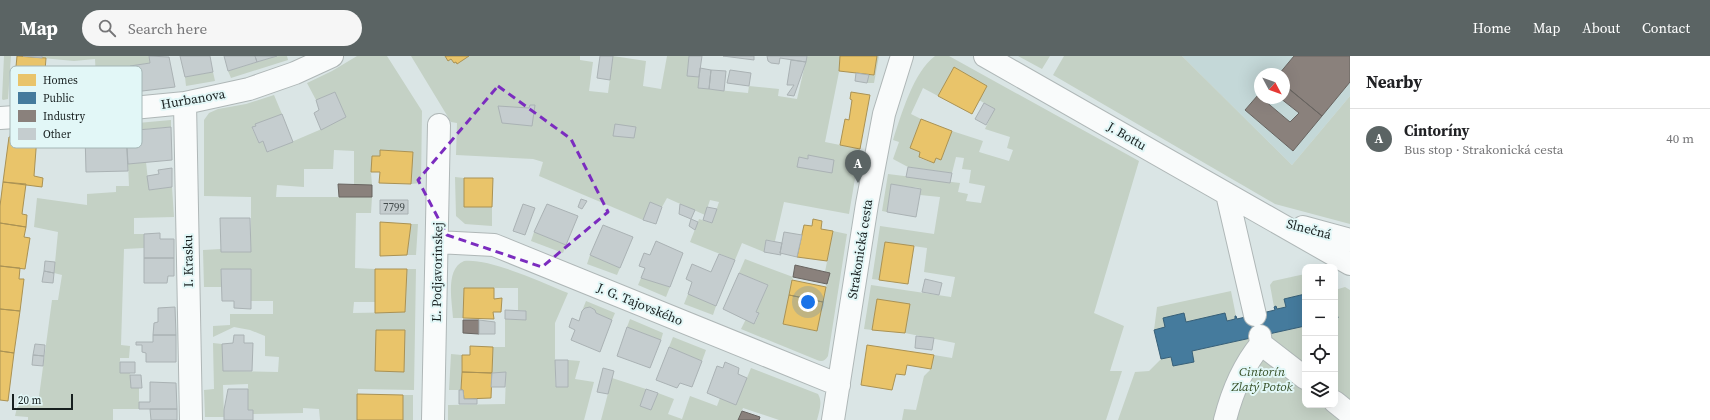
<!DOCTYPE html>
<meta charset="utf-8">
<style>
:root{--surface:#fff;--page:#f6f6f6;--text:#202124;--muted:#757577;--line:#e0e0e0;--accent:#5b6464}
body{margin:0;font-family:"Source Serif 4",serif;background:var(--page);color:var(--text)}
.controls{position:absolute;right:12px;bottom:12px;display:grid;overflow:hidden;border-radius:8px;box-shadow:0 4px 16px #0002}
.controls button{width:36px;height:36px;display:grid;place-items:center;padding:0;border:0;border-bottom:1px solid var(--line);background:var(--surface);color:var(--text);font:20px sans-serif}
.compass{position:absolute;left:1254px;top:12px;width:36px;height:36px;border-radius:50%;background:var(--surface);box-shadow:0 4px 16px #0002;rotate:131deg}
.scale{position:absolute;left:12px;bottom:10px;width:61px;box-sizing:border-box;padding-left:4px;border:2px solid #171f1f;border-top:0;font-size:11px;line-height:14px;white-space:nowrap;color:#171f1f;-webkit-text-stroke:3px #e2f7f7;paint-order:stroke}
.you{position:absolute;left:808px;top:246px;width:14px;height:14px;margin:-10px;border:3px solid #fff;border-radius:50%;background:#1a73e8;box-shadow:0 0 0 6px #1a73e833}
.badge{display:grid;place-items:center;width:26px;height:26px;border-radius:50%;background:var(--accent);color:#fff;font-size:13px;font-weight:700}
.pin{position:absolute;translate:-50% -33px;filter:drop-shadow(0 1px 2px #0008)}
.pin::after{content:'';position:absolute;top:21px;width:14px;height:12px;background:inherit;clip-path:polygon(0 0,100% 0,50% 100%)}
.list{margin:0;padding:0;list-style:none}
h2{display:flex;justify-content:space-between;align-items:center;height:52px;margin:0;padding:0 16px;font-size:17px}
h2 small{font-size:13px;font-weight:400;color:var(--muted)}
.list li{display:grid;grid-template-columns:26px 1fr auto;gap:12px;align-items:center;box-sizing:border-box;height:60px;padding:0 16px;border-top:1px solid var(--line)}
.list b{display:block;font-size:15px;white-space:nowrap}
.list p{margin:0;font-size:13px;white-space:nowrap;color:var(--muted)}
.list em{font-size:13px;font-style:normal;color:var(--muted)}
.icon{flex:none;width:22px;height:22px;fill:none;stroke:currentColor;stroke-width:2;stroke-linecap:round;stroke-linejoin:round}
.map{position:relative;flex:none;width:1350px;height:364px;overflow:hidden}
header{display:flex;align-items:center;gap:24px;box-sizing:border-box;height:56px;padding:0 20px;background:var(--accent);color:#fff}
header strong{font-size:19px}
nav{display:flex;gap:22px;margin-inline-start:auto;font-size:14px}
.search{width:280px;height:36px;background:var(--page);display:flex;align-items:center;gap:10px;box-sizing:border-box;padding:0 14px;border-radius:22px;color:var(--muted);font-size:15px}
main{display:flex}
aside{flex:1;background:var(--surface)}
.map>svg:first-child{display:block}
.built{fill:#c4d8d8;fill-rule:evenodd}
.green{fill:#c4d1c5;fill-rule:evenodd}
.homes{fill:#e9c46a;stroke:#aa9254}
.public{fill:#457b9d;stroke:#375f77}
.industry{fill:#8a817c;stroke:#686460}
.building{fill:#c5cdcf;stroke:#aab2b4}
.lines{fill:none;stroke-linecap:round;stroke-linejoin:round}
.minor-casing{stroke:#afb7b7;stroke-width:24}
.minor{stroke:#f9fbfb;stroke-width:22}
.marked{fill:none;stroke:#7b2cbf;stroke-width:3;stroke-dasharray:8 5;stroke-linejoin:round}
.labels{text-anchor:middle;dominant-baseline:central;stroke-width:4;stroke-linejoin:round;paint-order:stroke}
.number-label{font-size:11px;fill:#424a4b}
.street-label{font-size:13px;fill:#171f1f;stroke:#e2f7f7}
.park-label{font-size:13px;font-style:italic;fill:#364f26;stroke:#e2f7f7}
.key{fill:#e2f7f7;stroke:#a5b6b6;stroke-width:1}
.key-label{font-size:11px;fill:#171f1f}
</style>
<header>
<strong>Map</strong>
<div class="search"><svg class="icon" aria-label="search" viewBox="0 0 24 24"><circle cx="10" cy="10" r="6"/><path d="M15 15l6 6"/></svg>Search here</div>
<nav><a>Home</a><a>Map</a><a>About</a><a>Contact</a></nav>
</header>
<main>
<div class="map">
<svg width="1350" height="364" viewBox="0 0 1350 364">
<rect width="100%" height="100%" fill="#dae5e5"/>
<!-- built -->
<path class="built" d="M 1182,0 L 1350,0 L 1350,40 L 1292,109 ZM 1260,18 L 1284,18 L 1284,42 L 1260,42 Z"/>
<!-- green -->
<path class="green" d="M 4,0 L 11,0 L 8,43 L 3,44 L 2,43 Z
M 42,0 L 149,0 L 150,7 L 130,10 L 134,36 L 97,40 L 95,3 L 74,5 L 42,2 Z
M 277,0 L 287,0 L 288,4 L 231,22 L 228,15 Z
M 357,0 L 387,0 L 422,55 L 421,127 L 411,128 L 412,96 L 381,94 L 380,100 L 371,116 L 372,129 L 354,129 L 354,95 L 334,94 L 333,113 L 304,113 L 304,131 L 277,129 L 276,141 L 372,141 L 371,157 L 356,157 L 355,212 L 375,213 L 375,246 L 354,246 L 353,257 L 405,256 L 407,213 L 416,213 L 414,334 L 358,333 L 357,364 L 320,364 L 319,353 L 303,352 L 303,357 L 253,358 L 253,354 L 248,354 L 248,328 L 223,329 L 224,361 L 205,361 L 204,334 L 214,333 L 213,287 L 222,288 L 223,315 L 278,316 L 279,301 L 265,300 L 265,280 L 250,274 L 234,271 L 213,281 L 213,270 L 230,269 L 230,258 L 273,258 L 273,245 L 251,245 L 250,213 L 221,213 L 222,231 L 204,231 L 203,194 L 221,193 L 221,196 L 251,196 L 251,141 L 204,140 L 204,64 L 209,57 L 218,53 L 246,48 L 274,39 L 282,58 L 252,72 L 259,87 L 263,85 L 268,96 L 331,69 L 331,68 L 346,61 L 335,36 L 316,44 L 307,27 L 332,15 Z
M 411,0 L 580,0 L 580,4 L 593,6 L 589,35 L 608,37 L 613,0 L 646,5 L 643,30 L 661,33 L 667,0 L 689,0 L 687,19 L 699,21 L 698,32 L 748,37 L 749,30 L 779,33 L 778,40 L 797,43 L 807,0 L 840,0 L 839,16 L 825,86 L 860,93 L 849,158 L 784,146 L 775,185 L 766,184 L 764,196 L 742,187 L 735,204 L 690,186 L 699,163 L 712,167 L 719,146 L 710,144 L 705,159 L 667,142 L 662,151 L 650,146 L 643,164 L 539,120 L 543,106 L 533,103 L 456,99 L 457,67 L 451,66 Z
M 877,0 L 879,0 L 874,27 L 867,27 L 869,19 L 874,19 Z
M 935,0 L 949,0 L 1139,105 L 1094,257 L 1124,270 L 1110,315 L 1122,315 L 1106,364 L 902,364 L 904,353 L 916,354 L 924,320 L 931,313 L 934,299 L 952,302 L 955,287 L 905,277 L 909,248 L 877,243 L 872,274 L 864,273 L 871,229 L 951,241 L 955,221 L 924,216 L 927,192 L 885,186 L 879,224 L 872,223 L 880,170 L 934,178 L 940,141 L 920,139 L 920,132 L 891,129 L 887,156 L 882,155 L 888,118 L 960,127 L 958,136 L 968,138 L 966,145 L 981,147 L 985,130 L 969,127 L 971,114 L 962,113 L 964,102 L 956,101 L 952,117 L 908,111 L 893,103 L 899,86 L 893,84 C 901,59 914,15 935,0 ZM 954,11 L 987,30 L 979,44 L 994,53 L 985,73 L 1010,81 L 1007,92 L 1013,94 L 1009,105 L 979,96 L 983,85 L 952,75 L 941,104 L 936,102 L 934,107 L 919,102 L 920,96 L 910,92 L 921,63 L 911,58 L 923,32 L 938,40 Z
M 1018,0 L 1050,0 L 1042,13 Z
M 1064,0 L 1182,0 L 1292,109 L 1350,40 L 1350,168 L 1275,148 L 1053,19 Z
M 213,16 L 215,25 L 186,30 L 185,21 Z
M 171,64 L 171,71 L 94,77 L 93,71 Z
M 37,76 L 37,80 L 9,81 L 10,77 Z
M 146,106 L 149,134 L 172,131 L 174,161 L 134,162 L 134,178 L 144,178 L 144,192 L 124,193 L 121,289 L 130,290 L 129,302 L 120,302 L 120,317 L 130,317 L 131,332 L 139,332 L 139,353 L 113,353 L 113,364 L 28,364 L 28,361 L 15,360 L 18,347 L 38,348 L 52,244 L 58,244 L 62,219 L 54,217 L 58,176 L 34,171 L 37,142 L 87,149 L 87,138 L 116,136 L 116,130 L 129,130 L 128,108 Z
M 455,121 L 464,122 L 464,150 L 492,151 L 492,170 L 465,168 L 456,160 Z
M 411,168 L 418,168 L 416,199 L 407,199 Z
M 833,175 L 847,178 L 828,300 C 825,305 822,306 817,304 L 741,273 L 746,263 L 755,267 L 759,258 L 756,256 L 768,229 L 739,217 L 745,203 L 793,221 L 783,268 L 816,275 L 829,217 L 825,216 Z
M 534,176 L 566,189 L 563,197 L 531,185 Z
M 590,199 L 620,212 L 617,219 L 587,208 Z
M 464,205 C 490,202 543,227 568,237 L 555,267 L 555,324 L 556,331 L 568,331 L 568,304 L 580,305 L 575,323 L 594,326 L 584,364 L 448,364 L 448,349 L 505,348 L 506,317 L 492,317 L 493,291 L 505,291 L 505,263 L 526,264 L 526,255 L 518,254 L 518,232 L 464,232 L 463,262 L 453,262 C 452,245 445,213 464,205 Z
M 1305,218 L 1305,238 L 1284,243 L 1286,251 L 1277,253 L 1276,250 L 1274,251 L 1270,229 L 1273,225 Z
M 641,222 L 670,231 L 666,241 L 638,229 Z
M 1345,231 L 1350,234 L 1350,364 L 1118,364 L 1135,316 L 1149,315 L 1161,303 L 1171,301 L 1174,310 L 1194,306 L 1192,295 L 1305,270 L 1305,349 L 1335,349 L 1335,263 L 1338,262 L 1335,250 L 1335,234 Z
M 1231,235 L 1236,260 L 1235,263 L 1227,265 L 1186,266 L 1184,257 L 1163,262 L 1165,271 L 1154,274 L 1157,251 Z
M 688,238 L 716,250 L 713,259 L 684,248 Z
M 586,245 L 615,257 L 612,264 L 596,257 L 591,251 L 585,252 L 582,255 Z
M 630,263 L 663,277 L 661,284 L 627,271 Z
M 673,281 L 706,294 L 702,305 L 669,291 Z
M 451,298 L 462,299 L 461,334 L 449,334 Z
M 751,312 L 818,338 C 823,346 819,356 817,364 L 779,364 L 743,352 L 738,364 L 601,364 L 612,322 L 646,333 L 640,350 L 651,354 L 658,337 L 674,343 L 668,358 L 682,363 L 690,340 L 717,350 L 720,342 L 736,348 Z
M 403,339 L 413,339 L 413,364 L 403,364 Z"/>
<!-- homes -->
<path class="homes" d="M 17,0 L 46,2 L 43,41 L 13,43 Z
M 445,0 L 469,0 L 457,8 L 456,6 L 454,7 L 451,3 L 448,5 Z
M 840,0 L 877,0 L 874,19 L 839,15 Z
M 954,11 L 987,30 L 972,58 L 938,40 Z
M 851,36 L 870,39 L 860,93 L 840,89 L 845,63 L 849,64 L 852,44 L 850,43 Z
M 921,63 L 952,75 L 941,104 L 936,102 L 934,107 L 919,101 L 920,96 L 910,92 Z
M 37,80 L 34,120 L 43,122 L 42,131 L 3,126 L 9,81 Z
M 380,94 L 413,96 L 411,128 L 379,127 L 380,116 L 371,116 L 372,100 L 380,100 Z
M 464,122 L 493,122 L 492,151 L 464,151 Z
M 3,126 L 26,128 L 22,158 L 27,159 L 26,171 L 0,167 L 0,150 Z
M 813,163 L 822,165 L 821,173 L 833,175 L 827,205 L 797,201 L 804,169 L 812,170 Z
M 380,166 L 411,168 L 407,199 L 380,200 Z
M 0,167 L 26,171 L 24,181 L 30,182 L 25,213 L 0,210 Z
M 885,186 L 914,190 L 908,228 L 879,224 Z
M 0,210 L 20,212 L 19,223 L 24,223 L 20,255 L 0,253 Z
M 375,213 L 407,213 L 405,256 L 375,257 Z
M 792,224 L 826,231 L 823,246 L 789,239 Z
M 464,232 L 494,232 L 494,243 L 502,242 L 501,256 L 493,256 L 494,263 L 463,262 Z
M 789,239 L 823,246 L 817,275 L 783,268 Z
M 877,243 L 910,248 L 905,277 L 872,274 Z
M 0,253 L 20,255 L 14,297 L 0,295 Z
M 376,274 L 405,274 L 404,316 L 375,315 Z
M 867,289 L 934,299 L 931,313 L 907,309 L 905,319 L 896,318 L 892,334 L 861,329 Z
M 470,290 L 493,291 L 492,317 L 462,316 L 462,299 L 470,299 Z
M 0,295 L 14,297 L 8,345 L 0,344 Z
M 462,316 L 492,317 L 491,342 L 464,343 L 463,334 L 461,334 Z
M 357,338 L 403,339 L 403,364 L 357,364 Z"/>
<!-- public -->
<path class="public" d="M 1305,238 L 1305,270 L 1192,295 L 1194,306 L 1173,310 L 1171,301 L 1161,303 L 1154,274 L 1165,271 L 1163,262 L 1184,257 L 1186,266 L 1225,257 L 1227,265 L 1235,263 L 1235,260 L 1236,260 L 1237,263 L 1275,254 L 1274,251 L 1276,250 L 1277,253 L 1286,251 L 1284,243 Z
M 1335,250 L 1338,262 L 1335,263 Z"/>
<!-- industry -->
<path class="industry" d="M 1294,0 L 1350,0 L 1350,26 L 1322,60 L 1284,29 L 1284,18 L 1279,18 Z
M 1287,31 L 1322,60 L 1293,95 L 1245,54 L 1258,39 L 1290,66 L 1299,57 L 1280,42 L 1284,42 L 1284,35 Z
M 338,128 L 372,129 L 372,141 L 339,141 Z
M 795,209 L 830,217 L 827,228 L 793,221 Z
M 463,264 L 479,264 L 479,278 L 463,277 Z
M 742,355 L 760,361 L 759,364 L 738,364 Z"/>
<!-- building -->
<path class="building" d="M 23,0 L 42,0 L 42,2 Z
M 149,0 L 169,1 L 175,31 L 134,36 L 130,10 L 150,7 Z
M 180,0 L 210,0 L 213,16 L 185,21 Z
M 224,0 L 255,0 L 257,6 L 228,15 Z
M 255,0 L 277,0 L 257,6 Z
M 600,0 L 613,0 L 610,24 L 597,22 Z
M 689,0 L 702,0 L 699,21 L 687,20 Z
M 723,0 L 754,0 L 754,4 Z
M 767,0 L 807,0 L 806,6 L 780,2 L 779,8 L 771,7 L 768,5 Z
M 791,4 L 806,6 L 794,40 L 787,39 L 794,29 L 787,29 Z
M 700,12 L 711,14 L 709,33 L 698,32 Z
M 711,14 L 726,15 L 724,35 L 709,33 Z
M 730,14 L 751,17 L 749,30 L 727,27 Z
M 856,17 L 869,19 L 867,27 L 855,25 Z
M 335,36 L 346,61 L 321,74 L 314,57 L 319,54 L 316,44 Z
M 984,47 L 995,53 L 986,69 L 975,63 Z
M 530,49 L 535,49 L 532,70 L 502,67 L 498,50 L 529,52 Z
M 282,58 L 293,86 L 267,96 L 263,85 L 259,87 L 252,71 L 256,70 L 255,68 Z
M 615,68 L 636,71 L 634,82 L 613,80 Z
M 171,71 L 172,104 L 128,108 L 126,75 Z
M 126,75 L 128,115 L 86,116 L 85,77 Z
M 808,99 L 834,104 L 832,117 L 797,111 L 799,101 L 808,103 Z
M 908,111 L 952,117 L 950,127 L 906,121 Z
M 172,112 L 172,131 L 149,134 L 147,120 L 159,118 L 158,114 Z
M 891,128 L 921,133 L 916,161 L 887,156 Z
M 581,143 L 587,145 L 582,153 L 578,151 Z
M 380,144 L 408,144 L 408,158 L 380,158 Z
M 650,146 L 662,151 L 656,168 L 643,164 Z
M 523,148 L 535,152 L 525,179 L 513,175 Z
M 547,148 L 578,160 L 566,189 L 534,176 Z
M 680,148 L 695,154 L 691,163 L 679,158 Z
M 707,151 L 717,153 L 712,167 L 703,164 Z
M 220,162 L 250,162 L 251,196 L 221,196 Z
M 691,163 L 698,166 L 695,174 L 689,170 Z
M 603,169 L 633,181 L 620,212 L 590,199 Z
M 784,176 L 802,179 L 797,201 L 780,197 Z
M 160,177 L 160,183 L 174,183 L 174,202 L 144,202 L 144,178 Z
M 766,184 L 782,187 L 780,197 L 781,199 L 764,196 Z
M 656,185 L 683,197 L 670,231 L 641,222 L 645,212 L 639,210 L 644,197 L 650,199 Z
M 719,198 L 735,204 L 716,250 L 688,238 L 692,226 L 686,223 L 692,208 L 711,216 Z
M 144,202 L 174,202 L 174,220 L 168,220 L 167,227 L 144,227 Z
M 45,205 L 55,206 L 54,217 L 44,215 Z
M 221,213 L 251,213 L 251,253 L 234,252 L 234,245 L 222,245 Z
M 44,215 L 54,217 L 53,227 L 42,226 Z
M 739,217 L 768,229 L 756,256 L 759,257 L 754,268 L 723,253 Z
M 925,223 L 942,227 L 939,239 L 922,236 Z
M 175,251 L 176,279 L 153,279 L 154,267 L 158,266 L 158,252 Z
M 590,251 L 595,254 L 596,257 L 612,264 L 600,296 L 571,284 L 575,274 L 569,271 L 572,262 L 579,265 L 582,255 L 585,252 Z
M 505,254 L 526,255 L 526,264 L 505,263 Z
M 479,264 L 495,266 L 495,278 L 479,278 Z
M 627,271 L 661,284 L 650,312 L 617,300 Z
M 153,279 L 176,279 L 176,306 L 146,306 L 146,297 L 142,296 L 142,289 L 136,289 L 136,286 L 153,286 Z
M 234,279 L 244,279 L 244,287 L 253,287 L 252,315 L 223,315 L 222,288 L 233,287 Z
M 916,280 L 934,282 L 932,294 L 915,292 Z
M 35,288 L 45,289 L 44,300 L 33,299 Z
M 669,291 L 702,305 L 692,331 L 680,327 L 677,332 L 656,324 Z
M 33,299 L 44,300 L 43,310 L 32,309 Z
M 555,304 L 568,304 L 568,331 L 556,331 Z
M 120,306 L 135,306 L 135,317 L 120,317 Z
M 725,306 L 739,312 L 738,318 L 747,322 L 736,349 L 707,337 L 717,310 L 723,312 Z
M 603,312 L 614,315 L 608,338 L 597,336 Z
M 506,316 L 505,331 L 491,331 L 492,317 Z
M 130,319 L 141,319 L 142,332 L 131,332 Z
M 150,326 L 176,327 L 177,353 L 139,353 L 139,346 L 150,346 Z
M 228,333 L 248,333 L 248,354 L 253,354 L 253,364 L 224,364 L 224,354 Z
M 646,333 L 658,337 L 651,354 L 640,350 Z
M 459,334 L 463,334 L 464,343 L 477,343 L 477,348 L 459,348 Z
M 150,353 L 177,353 L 177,364 L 151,364 Z"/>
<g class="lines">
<defs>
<path id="minor" d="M 985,0 L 1350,208
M 185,47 L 191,364
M 0,62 L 91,56 L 185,47 L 249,33 L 295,17 L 332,0
M 1227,138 L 1255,259
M 1303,171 L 1350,184
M 437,186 L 494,189 L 839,329
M 1260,280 L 1261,288 L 1305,322
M 1335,346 L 1350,358
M 433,364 L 439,69
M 833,364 L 867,148 L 884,58 L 902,0
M 1225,364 C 1232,336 1243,310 1261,288"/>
</defs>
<!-- minor casing -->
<use href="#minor" class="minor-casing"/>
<!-- minor -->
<use href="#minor" class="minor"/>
</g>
<!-- marked area -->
<path class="marked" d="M 498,30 L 571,83 L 608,156 L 542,211 L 447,179 L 418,124 Z"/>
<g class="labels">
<!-- number labels -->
<g class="number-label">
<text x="394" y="151">7799</text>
</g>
<!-- street labels -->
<g class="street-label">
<text transform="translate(193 43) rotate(-10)">Hurbanova</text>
<text transform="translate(1127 80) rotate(30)">J. Bottu</text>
<text transform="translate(1309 173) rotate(15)">Slnečná</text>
<text transform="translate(860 193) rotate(-81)">Strakonická cesta</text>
<text transform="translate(188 205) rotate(-91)">I. Krasku</text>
<text transform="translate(437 216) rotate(-89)">Ľ. Podjavorinskej</text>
<text transform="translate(640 248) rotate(22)">J. G. Tajovského</text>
</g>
<!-- park labels -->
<g class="park-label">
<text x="1262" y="315">Cintorín<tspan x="1262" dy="15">Zlatý Potok</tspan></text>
</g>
</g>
<!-- legend -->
<rect x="10" y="10" width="132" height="82" rx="6" class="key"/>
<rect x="18" y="18" width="18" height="12" fill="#e9c46a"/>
<rect x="18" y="36" width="18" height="12" fill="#457b9d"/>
<rect x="18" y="54" width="18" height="12" fill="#8a817c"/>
<rect x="18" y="72" width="18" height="12" fill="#c5cdcf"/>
<g class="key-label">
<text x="43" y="28">Homes</text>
<text x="43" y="46">Public</text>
<text x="43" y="64">Industry</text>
<text x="43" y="82">Other</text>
</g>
</svg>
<div class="controls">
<button>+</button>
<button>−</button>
<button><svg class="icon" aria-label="locate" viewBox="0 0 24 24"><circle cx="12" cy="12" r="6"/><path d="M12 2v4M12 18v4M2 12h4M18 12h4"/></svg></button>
<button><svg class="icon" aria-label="layers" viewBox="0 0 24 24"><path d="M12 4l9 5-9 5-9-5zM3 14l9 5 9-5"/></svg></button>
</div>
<svg class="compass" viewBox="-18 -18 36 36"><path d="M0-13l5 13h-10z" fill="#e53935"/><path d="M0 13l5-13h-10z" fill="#757577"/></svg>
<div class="scale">20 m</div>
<div class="you"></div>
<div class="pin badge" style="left:858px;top:127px">A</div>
</div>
<aside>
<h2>Nearby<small></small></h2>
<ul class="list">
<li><span class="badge">A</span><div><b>Cintoríny</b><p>Bus stop · Strakonická cesta</p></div><em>40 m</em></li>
</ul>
</aside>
</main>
